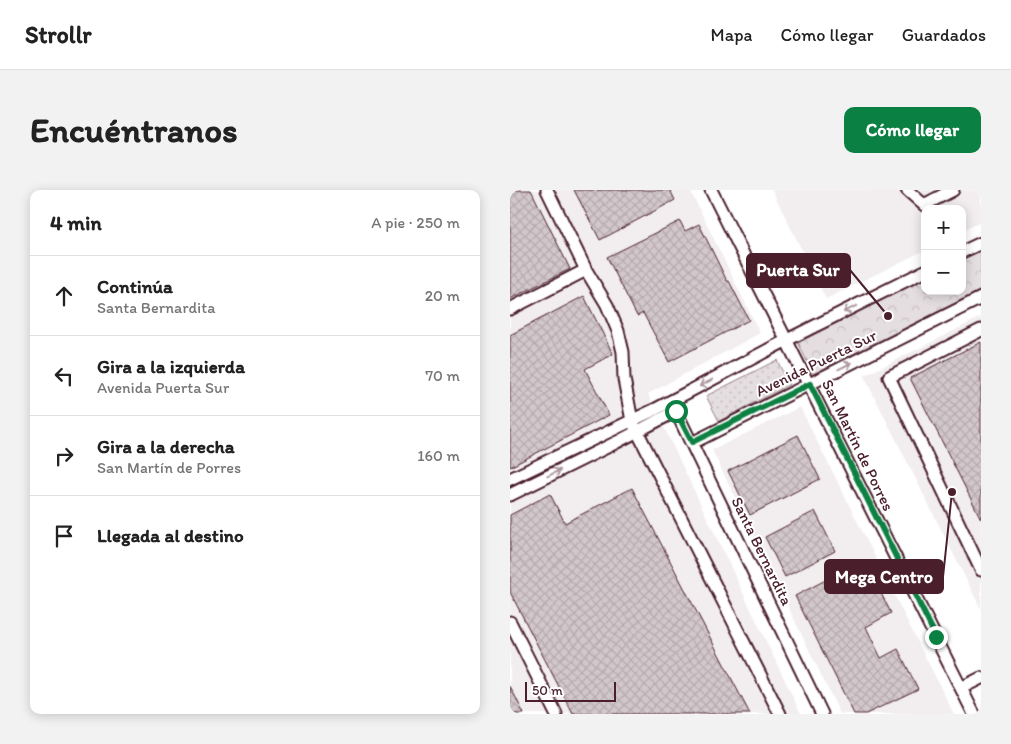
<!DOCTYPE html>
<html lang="es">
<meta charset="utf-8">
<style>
:root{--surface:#fff;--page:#f2f2f2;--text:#222;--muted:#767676;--line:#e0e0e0;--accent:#0b8043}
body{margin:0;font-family:Itim,sans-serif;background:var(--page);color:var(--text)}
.controls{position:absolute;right:15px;top:15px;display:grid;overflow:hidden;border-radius:10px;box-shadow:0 2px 12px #0003}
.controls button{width:45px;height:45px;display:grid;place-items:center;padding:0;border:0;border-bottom:1px solid var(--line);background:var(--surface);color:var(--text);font:25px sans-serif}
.scale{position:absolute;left:15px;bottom:12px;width:91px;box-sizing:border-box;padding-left:5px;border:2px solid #4a1f2b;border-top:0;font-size:14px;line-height:18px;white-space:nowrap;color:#4a1f2b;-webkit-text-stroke:4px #fff;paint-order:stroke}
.stop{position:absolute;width:15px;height:15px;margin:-11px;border:4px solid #0b8043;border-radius:50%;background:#fff}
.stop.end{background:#0b8043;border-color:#fff;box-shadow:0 1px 5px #0008}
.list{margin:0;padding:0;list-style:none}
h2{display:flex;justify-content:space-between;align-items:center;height:65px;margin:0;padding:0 20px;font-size:21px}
h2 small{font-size:16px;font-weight:400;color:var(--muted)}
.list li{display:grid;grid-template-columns:32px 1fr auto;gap:15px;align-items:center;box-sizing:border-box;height:80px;padding:0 20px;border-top:1px solid var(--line)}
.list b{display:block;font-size:19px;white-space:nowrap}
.list p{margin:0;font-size:16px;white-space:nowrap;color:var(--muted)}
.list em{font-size:16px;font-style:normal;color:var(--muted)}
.icon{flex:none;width:28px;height:28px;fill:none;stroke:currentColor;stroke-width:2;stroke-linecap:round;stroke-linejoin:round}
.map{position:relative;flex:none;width:471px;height:524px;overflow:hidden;border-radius:10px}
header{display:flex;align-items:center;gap:30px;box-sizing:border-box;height:70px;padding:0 25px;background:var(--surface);border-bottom:1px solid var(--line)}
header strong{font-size:24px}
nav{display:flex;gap:28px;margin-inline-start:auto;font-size:18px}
.intro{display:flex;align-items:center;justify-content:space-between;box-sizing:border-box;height:120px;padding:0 30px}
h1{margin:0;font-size:35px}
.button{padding:12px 22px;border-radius:10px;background:var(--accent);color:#fff;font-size:18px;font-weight:700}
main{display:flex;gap:30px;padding:0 30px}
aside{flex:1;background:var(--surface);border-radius:10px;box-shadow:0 2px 12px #0003}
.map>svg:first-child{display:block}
.built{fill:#f2eeef}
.grass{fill:url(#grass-dots);stroke:#987e86}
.forest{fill:url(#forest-crowns);stroke:#987e86}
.building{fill:url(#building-cross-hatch);stroke:#4a1f2b}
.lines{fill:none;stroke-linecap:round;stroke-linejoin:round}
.minor-casing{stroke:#4a1f2b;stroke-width:15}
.minor{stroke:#fff;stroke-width:11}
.oneway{stroke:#ae9aa0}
.route{stroke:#0b8043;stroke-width:6}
.labels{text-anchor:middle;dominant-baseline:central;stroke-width:4;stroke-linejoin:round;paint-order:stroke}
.street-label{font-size:16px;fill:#4a1f2b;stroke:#fff}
.leader{fill:none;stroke:#4a1f2b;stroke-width:2}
.callout-dot{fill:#4a1f2b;stroke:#fff;stroke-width:2}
.callout{fill:#4a1f2b;stroke:#4a1f2b;stroke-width:2}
.callout-label{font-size:18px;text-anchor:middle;font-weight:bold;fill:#fff}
</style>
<header>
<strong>Strollr</strong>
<nav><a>Mapa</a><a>Cómo llegar</a><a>Guardados</a></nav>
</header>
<div class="intro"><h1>Encuéntranos</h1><a class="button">Cómo llegar</a></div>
<main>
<aside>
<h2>4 min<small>A pie · 250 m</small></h2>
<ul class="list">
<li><svg class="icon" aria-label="ahead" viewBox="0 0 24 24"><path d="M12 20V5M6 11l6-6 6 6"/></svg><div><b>Continúa</b><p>Santa Bernardita</p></div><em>20 m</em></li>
<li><svg class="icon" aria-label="left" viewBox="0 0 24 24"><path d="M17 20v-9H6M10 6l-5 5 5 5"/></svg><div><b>Gira a la izquierda</b><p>Avenida Puerta Sur</p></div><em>70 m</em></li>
<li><svg class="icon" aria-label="right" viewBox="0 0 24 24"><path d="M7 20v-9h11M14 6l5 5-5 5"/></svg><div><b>Gira a la derecha</b><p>San Martín de Porres</p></div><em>160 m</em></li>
<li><svg class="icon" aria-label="arrive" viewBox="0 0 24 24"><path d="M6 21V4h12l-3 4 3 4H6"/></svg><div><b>Llegada al destino</b></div></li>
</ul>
</aside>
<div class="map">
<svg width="471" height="524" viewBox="0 0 471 524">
<defs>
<pattern id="grass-dots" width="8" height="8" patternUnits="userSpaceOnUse" patternTransform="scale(1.25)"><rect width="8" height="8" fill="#e5dee0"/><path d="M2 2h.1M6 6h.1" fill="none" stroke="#c6bec0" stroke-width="1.8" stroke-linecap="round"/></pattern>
<pattern id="forest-crowns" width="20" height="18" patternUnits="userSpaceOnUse" patternTransform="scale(1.25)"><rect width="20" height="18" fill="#e5dee0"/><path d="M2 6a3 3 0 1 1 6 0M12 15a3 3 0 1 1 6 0" fill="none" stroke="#c6bec0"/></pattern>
<pattern id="building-cross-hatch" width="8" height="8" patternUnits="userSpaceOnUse" patternTransform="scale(1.25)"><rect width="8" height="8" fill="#d2c7cb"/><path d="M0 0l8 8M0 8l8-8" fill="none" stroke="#b6aaae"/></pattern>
</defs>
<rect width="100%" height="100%" fill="#fff"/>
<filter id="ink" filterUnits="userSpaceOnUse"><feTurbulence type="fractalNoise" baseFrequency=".02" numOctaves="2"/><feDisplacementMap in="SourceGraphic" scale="10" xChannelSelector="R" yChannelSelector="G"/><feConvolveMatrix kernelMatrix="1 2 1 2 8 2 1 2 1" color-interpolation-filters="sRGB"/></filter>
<g filter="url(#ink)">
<!-- built -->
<path class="built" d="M 0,0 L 180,0 L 250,143 L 138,204 L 291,524 L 0,524 Z
M 262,0 L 471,0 L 471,32 L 452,41 L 452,19 L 415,19 L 415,60 L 316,109 Z
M 471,127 L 471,419 L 354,186 Z
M 290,217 L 444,524 L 330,524 L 202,260 Z"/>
<!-- grass -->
<path class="grass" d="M 267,170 L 279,195 L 209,231 L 196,206 Z"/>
<!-- forest -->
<path class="forest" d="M 471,59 L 471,100 L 303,184 L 287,150 L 415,87 L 415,101 L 452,101 L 452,68 Z"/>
<!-- building -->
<path class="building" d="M 0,0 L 21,0 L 60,79 L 0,109 Z
M 64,0 L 160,0 L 165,10 L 90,50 Z
M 170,31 L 175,41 L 189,34 L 217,91 L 219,91 L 239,130 L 159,172 L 133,123 L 127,126 L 97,67 Z
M 74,106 L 103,164 L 75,179 L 99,225 L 0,277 L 0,145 Z
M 471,152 L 471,329 L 400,188 Z
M 288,245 L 310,289 L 240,325 L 218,281 Z
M 122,298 L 240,524 L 63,524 L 0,402 L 0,325 L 40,304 L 55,333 Z
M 305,321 L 325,361 L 275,387 L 255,347 Z
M 354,370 L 381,423 L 356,437 L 371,468 L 388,459 L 408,499 L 356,524 L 344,524 L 285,406 Z
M 0,496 L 14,524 L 0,524 Z"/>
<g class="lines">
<defs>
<path id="minor" d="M 37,0 L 76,80 L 97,115 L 108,141 L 113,162 L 114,189 L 122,231 L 270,524
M 201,0 L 464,524
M 397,0 L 414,15 L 443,0
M 452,62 L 471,53
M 0,119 L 76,80
M 471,140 L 379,187 L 471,380
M 161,211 L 312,524
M 182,253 L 471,108
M 0,289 L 146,219 L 277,150 L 415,81
M 0,305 L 107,252 L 166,221
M 0,432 L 46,524
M 451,498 L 471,488"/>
</defs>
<!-- minor casing -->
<use href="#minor" class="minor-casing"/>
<!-- minor -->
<use href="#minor" class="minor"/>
</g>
<!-- one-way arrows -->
<defs><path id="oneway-shaft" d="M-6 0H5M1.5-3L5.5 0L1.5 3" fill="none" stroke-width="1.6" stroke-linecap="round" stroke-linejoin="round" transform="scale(1.25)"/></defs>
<g class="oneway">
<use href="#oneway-shaft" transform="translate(340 119) rotate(153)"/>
<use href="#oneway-shaft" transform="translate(335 176) rotate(-26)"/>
<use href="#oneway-shaft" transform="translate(196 193) rotate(152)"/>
<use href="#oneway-shaft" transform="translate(44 283) rotate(-26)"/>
</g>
</g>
<g class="lines" filter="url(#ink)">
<!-- route -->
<path class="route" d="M 166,221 L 182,252 L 300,194 L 426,447"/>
</g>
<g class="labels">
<!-- street labels -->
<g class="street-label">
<text transform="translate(306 173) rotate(-26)">Avenida Puerta Sur</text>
<text transform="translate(348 255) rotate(64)">San Martín de Porres</text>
<text transform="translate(252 361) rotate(64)">Santa Bernardita</text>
</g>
</g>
<!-- callouts -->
<path class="leader" d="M378 126L340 80M442 302L433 387"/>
<g class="callout-dot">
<circle cx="378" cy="126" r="5"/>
<circle cx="442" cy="302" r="5"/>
</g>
<g class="callout">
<rect x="237" y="64" width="103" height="33" rx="5"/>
<rect x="315" y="370" width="118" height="33" rx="5"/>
</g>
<g class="callout-label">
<text x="288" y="86">Puerta Sur</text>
<text x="374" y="393">Mega Centro</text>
</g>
</svg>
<div class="controls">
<button>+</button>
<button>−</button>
</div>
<div class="scale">50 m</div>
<div class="stop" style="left:166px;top:221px"></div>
<div class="stop end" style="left:426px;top:447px"></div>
</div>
</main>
